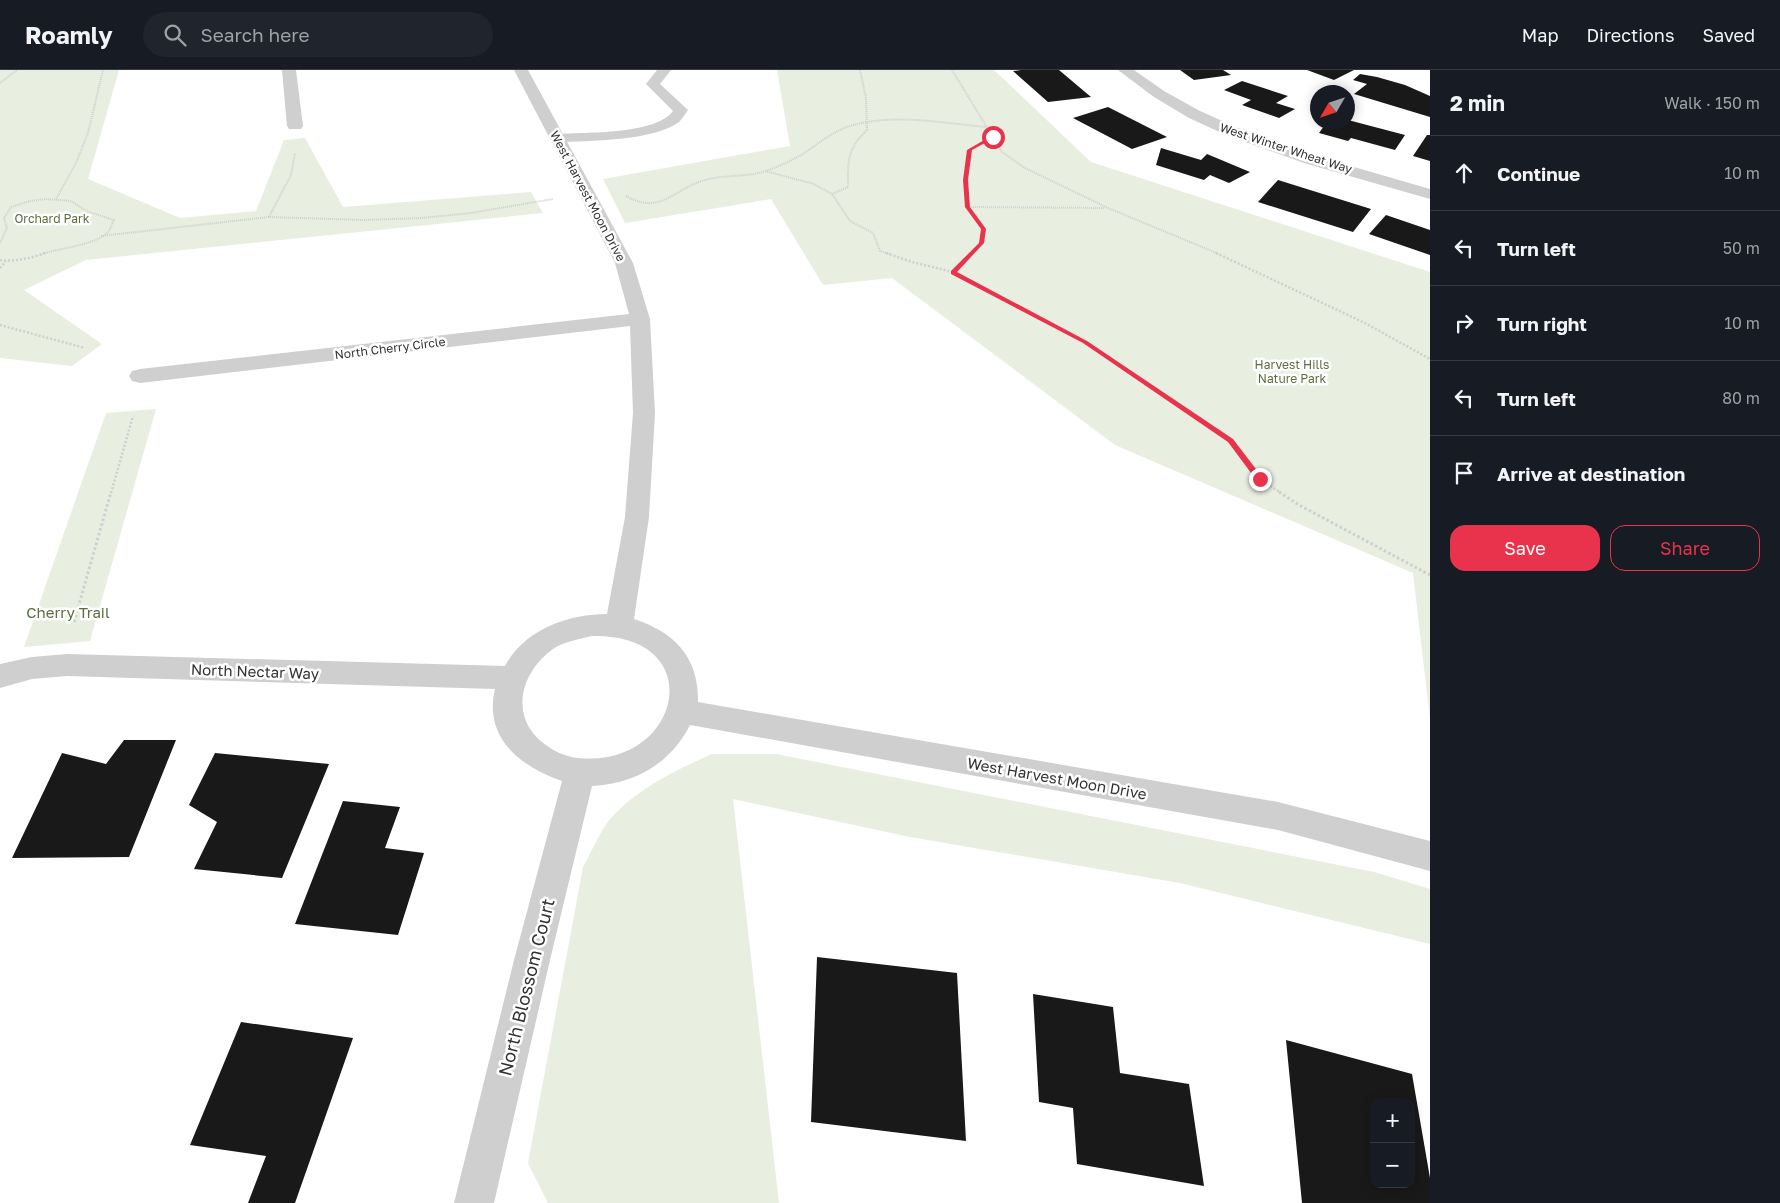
<!DOCTYPE html>
<meta charset="utf-8">
<style>
:root{--surface:#171b24;--page:#20242c;--text:#f1f3f6;--muted:#9ea1a6;--line:#363941;--accent:#e9334c}
body{margin:0;font-family:"Golos Text",sans-serif;background:var(--page);color:var(--text)}
.controls{position:absolute;right:15px;bottom:15px;display:grid;overflow:hidden;border-radius:10px;box-shadow:0 2px 12px #0003}
.controls button{width:45px;height:45px;display:grid;place-items:center;padding:0;border:0;border-bottom:1px solid var(--line);background:var(--surface);color:var(--text);font:25px sans-serif}
.compass{position:absolute;left:1310px;top:15px;width:45px;height:45px;border-radius:50%;background:var(--surface);box-shadow:0 2px 12px #0003;rotate:231deg}
.stop{position:absolute;width:15px;height:15px;margin:-11px;border:4px solid #e9334c;border-radius:50%;background:#fff}
.stop.end{background:#e9334c;border-color:#fff;box-shadow:0 1px 5px #0008}
.list{margin:0;padding:0;list-style:none}
h2{display:flex;justify-content:space-between;align-items:center;height:65px;margin:0;padding:0 20px;font-size:21px}
h2 small{font-size:16px;font-weight:400;color:var(--muted)}
.list li{display:grid;grid-template-columns:32px 1fr auto;gap:15px;align-items:center;box-sizing:border-box;height:75px;padding:0 20px;border-top:1px solid var(--line)}
.list b{display:block;font-size:19px;white-space:nowrap}
.list em{font-size:16px;font-style:normal;color:var(--muted)}
.actions{display:flex;gap:10px;padding:15px 20px}
.actions a{flex:1;padding:11px 0;border:1px solid var(--accent);border-radius:15px;text-align:center;font-size:18px;color:var(--accent)}
.actions .main{background:var(--accent);color:#fff}
.icon{flex:none;width:28px;height:28px;fill:none;stroke:currentColor;stroke-width:2;stroke-linecap:round;stroke-linejoin:round}
.map{position:relative;flex:none;width:1430px;height:1133px;overflow:hidden}
header{display:flex;align-items:center;gap:30px;box-sizing:border-box;height:70px;padding:0 25px;background:var(--surface);border-bottom:1px solid var(--line)}
header strong{font-size:24px}
nav{display:flex;gap:28px;margin-inline-start:auto;font-size:18px}
.search{width:350px;height:45px;background:var(--page);display:flex;align-items:center;gap:12px;box-sizing:border-box;padding:0 18px;border-radius:28px;color:var(--muted);font-size:19px}
main{display:flex}
aside{flex:1;background:var(--surface)}
.map>svg:first-child{display:block}
.green{fill:#e8eee0}
.building{fill:#191919;fill-rule:evenodd}
.lines{fill:none;stroke-linecap:round;stroke-linejoin:round}
.path-far2{stroke:#cfcfcf;stroke-width:2;stroke-dasharray:1 1;stroke-linecap:butt}
.path-far1{stroke:#cfcfcf;stroke-width:2.5;stroke-dasharray:2 2;stroke-linecap:butt}
.path{stroke:#cfcfcf;stroke-width:3;stroke-dasharray:2.5 2.5;stroke-linecap:butt}
.service{fill:#cfcfcf;fill-rule:evenodd}
.minor{fill:#cfcfcf;fill-rule:evenodd}
.route{fill:#e9334c}
.labels{text-anchor:middle;dominant-baseline:central;stroke-width:5;stroke-linejoin:round;paint-order:stroke}
.far-street-label{font-size:12px;fill:#323232;stroke:#fff}
.far-park-label{font-size:12px;fill:#586f3d;stroke:#fff}
.park-label{font-size:15px;fill:#586f3d;stroke:#fff}
.street-label{font-size:15px;fill:#323232;stroke:#fff}
.near-street-label{font-size:18px;fill:#323232;stroke:#fff}
</style>
<header>
<strong>Roamly</strong>
<div class="search"><svg class="icon" aria-label="search" viewBox="0 0 24 24"><circle cx="10" cy="10" r="6"/><path d="M15 15l6 6"/></svg>Search here</div>
<nav><a>Map</a><a>Directions</a><a>Saved</a></nav>
</header>
<main>
<div class="map">
<svg width="1430" height="1133" viewBox="0 0 1430 1133">
<rect width="100%" height="100%" fill="#fff"/>
<!-- green -->
<path class="green" d="M 0,0 L 119,0 L 88,109 L 180,148 L 256,141 L 284,70 L 305,68 L 343,137 L 531,122 L 543,143 L 86,190 L 24,220 L 102,274 L 72,296 L 0,288 Z
M 777,0 L 994,0 L 1091,92 L 1430,202 L 1430,649 L 1413,503 L 1115,375 L 892,208 L 823,215 L 771,129 L 625,153 L 603,109 L 790,76 Z
M 156,339 L 90,571 L 24,577 L 106,343 Z
M 712,684 L 776,684 L 1374,802 L 1430,819 L 1430,874 L 1180,813 L 910,767 L 733,729 L 779,1133 L 548,1133 L 528,1093 L 583,797 C 591,783 598,766 607,753 C 634,720 674,701 712,684 Z"/>
<!-- building -->
<path class="building" d="M 1021,0 L 1059,0 L 1091,27 L 1048,32 L 1013,1 Z
M 1180,0 L 1223,0 L 1231,5 L 1194,10 Z
M 1307,0 L 1354,0 L 1334,10 Z
M 1360,4 L 1377,7 L 1405,15 L 1430,26 L 1430,47 L 1354,24 L 1367,14 L 1353,10 Z
M 1242,11 L 1288,26 L 1276,33 L 1295,39 L 1279,48 L 1242,35 L 1251,30 L 1224,20 Z
M 1108,37 L 1167,67 L 1132,79 L 1073,48 Z
M 1348,50 L 1405,65 L 1395,80 L 1351,68 L 1348,71 L 1319,63 L 1327,52 L 1348,52 Z
M 1427,65 L 1430,65 L 1430,91 L 1413,86 Z
M 1161,78 L 1201,90 L 1207,84 L 1250,102 L 1229,113 L 1210,105 L 1204,110 L 1156,95 Z
M 1278,110 L 1371,139 L 1353,162 L 1258,132 Z
M 1386,145 L 1430,160 L 1430,185 L 1369,164 Z
M 124,670 L 176,670 L 129,787 L 12,788 L 62,683 L 106,694 Z
M 215,683 L 329,694 L 282,808 L 194,799 L 217,752 L 189,735 Z
M 343,731 L 400,737 L 385,778 L 424,783 L 398,865 L 295,854 Z
M 817,887 L 957,903 L 966,1071 L 811,1052 Z
M 1033,924 L 1113,937 L 1120,1003 L 1189,1014 L 1204,1116 L 1077,1094 L 1073,1038 L 1039,1032 Z
M 241,952 L 353,968 L 295,1133 L 248,1133 L 266,1086 L 190,1075 Z
M 1286,970 L 1412,1004 L 1430,1108 L 1430,1133 L 1302,1133 ZM 1374,1032 L 1411,1032 L 1411,1114 L 1374,1114 Z"/>
<g class="lines">
<!-- path-far2 -->
<path class="path-far2" d="M 952,0 L 1002,82 L 1025,98 L 1108,138 L 1219,184
M 0,13 L 17,0
M 765,101 L 814,114 L 832,124 L 850,151 L 873,163 L 880,181 L 890,184
M 832,124 L 848,117 C 848,91 847,79 867,60 L 866,28 L 860,0
M 626,126 C 659,144 670,123 699,112 C 719,104 745,108 766,101 C 777,97 791,91 801,85 C 817,75 831,62 850,56 C 893,43 942,53 986,57
M 56,129 L 76,93 L 88,63 L 103,0
M 968,137 L 965,110 L 969,80 L 993,67
M 269,147 L 291,105 L 295,83
M 101,166 L 269,147 L 363,150 L 421,148 L 471,143 L 553,129
M 0,173 L 7,158 L 4,148 L 11,137 L 30,131 L 46,129 L 71,131 L 86,141 L 114,150 C 112,153 111,158 109,161 C 98,175 59,178 42,184
M 970,184 L 981,173 L 984,159 L 968,137 L 1105,138"/>
<!-- path-far1 -->
<path class="path-far1" d="M 886,183 L 912,192 L 953,202 L 1085,272 L 1231,370 L 1260,409 L 1281,423
M 1216,183 L 1365,253 L 1430,289
M 0,190 C 14,192 32,188 45,183
M 0,198 L 6,191
M 953,202 L 971,183
M 0,255 L 85,278
M 111,423 L 133,346"/>
<!-- path -->
<path class="path" d="M 1279,422 L 1299,435 L 1430,505
M 74,552 L 111,422"/>
<!-- service -->
<path class="service" d="M 657,0 L 671,0 L 660,14 L 688,40 C 685,44 682,49 679,52 C 654,71 588,71 557,72 L 552,71 L 550,68 L 552,65 L 557,64 C 586,62 655,65 673,41 L 646,14 Z"/>
<!-- minor -->
<path class="minor" d="M 282,0 L 296,0 L 303,56 L 301,59 L 289,59 L 287,56 Z
M 514,0 L 528,0 L 633,193 L 650,249 L 655,343 L 649,447 L 634,549 C 674,562 699,587 698,632 L 1278,732 L 1430,771 L 1430,801 L 1278,760 L 690,655 C 671,693 635,714 592,716 L 550,890 L 494,1133 L 454,1133 L 514,890 L 562,711 C 521,697 483,668 495,619 L 67,606 L 32,609 L 0,618 L 0,594 L 32,587 L 67,584 L 505,596 C 524,560 568,544 607,544 L 625,447 L 633,343 L 630,256 L 140,313 L 132,311 L 129,306 L 132,301 L 140,299 L 629,244 L 615,193 ZM 592,566 C 712,564 681,698 579,688 C 565,687 553,681 542,672 C 508,644 522,599 556,577 C 567,571 580,569 592,566 Z
M 1118,0 L 1134,0 L 1164,21 L 1200,41 L 1238,58 L 1316,86 L 1430,119 L 1430,129 L 1304,93 L 1226,65 L 1189,48 L 1154,27 Z"/>
</g>
<!-- route -->
<path class="route" d="M 993,65 L 994,68 L 972,80 L 968,110 L 970,137 L 986,159 L 984,173 L 957,202 L 1087,271 L 1233,369 L 1262,407 L 1262,411 L 1257,411 L 1228,372 L 1083,273 L 951,204 L 951,201 L 979,173 L 981,159 L 965,137 L 963,110 L 967,80 Z"/>
<g class="labels">
<!-- far-street labels -->
<g class="far-street-label">
<text transform="translate(1286 78) rotate(18)">West Winter Wheat Way</text>
<text transform="translate(588 126) rotate(62)">West Harvest Moon Drive</text>
<text transform="translate(390 278) rotate(-7)">North Cherry Circle</text>
</g>
<!-- far-park labels -->
<g class="far-park-label">
<text x="52" y="148">Orchard Park</text>
<text x="1292" y="294">Harvest Hills<tspan x="1292" dy="14">Nature Park</tspan></text>
</g>
<!-- park labels -->
<g class="park-label">
<text x="68" y="542">Cherry Trail</text>
</g>
<!-- street labels -->
<g class="street-label">
<text transform="translate(255 601) rotate(2)">North Nectar Way</text>
<text transform="translate(1057 708) rotate(10)">West Harvest Moon Drive</text>
</g>
<!-- near-street labels -->
<g class="near-street-label">
<text transform="translate(526 917) rotate(-76)">North Blossom Court</text>
</g>
</g>
</svg>
<div class="controls">
<button>+</button>
<button>−</button>
</div>
<svg class="compass" viewBox="-18 -18 36 36"><path d="M0-13l5 13h-10z" fill="#e53935"/><path d="M0 13l5-13h-10z" fill="#9ea1a6"/></svg>
<div class="stop" style="left:993px;top:67px"></div>
<div class="stop end" style="left:1260px;top:409px"></div>
</div>
<aside>
<h2>2 min<small>Walk · 150 m</small></h2>
<ul class="list">
<li><svg class="icon" aria-label="ahead" viewBox="0 0 24 24"><path d="M12 20V5M6 11l6-6 6 6"/></svg><div><b>Continue</b></div><em>10 m</em></li>
<li><svg class="icon" aria-label="left" viewBox="0 0 24 24"><path d="M17 20v-9H6M10 6l-5 5 5 5"/></svg><div><b>Turn left</b></div><em>50 m</em></li>
<li><svg class="icon" aria-label="right" viewBox="0 0 24 24"><path d="M7 20v-9h11M14 6l5 5-5 5"/></svg><div><b>Turn right</b></div><em>10 m</em></li>
<li><svg class="icon" aria-label="left" viewBox="0 0 24 24"><path d="M17 20v-9H6M10 6l-5 5 5 5"/></svg><div><b>Turn left</b></div><em>80 m</em></li>
<li><svg class="icon" aria-label="arrive" viewBox="0 0 24 24"><path d="M6 21V4h12l-3 4 3 4H6"/></svg><div><b>Arrive at destination</b></div></li>
</ul>
<div class="actions"><a class="main">Save</a><a>Share</a></div>
</aside>
</main>
